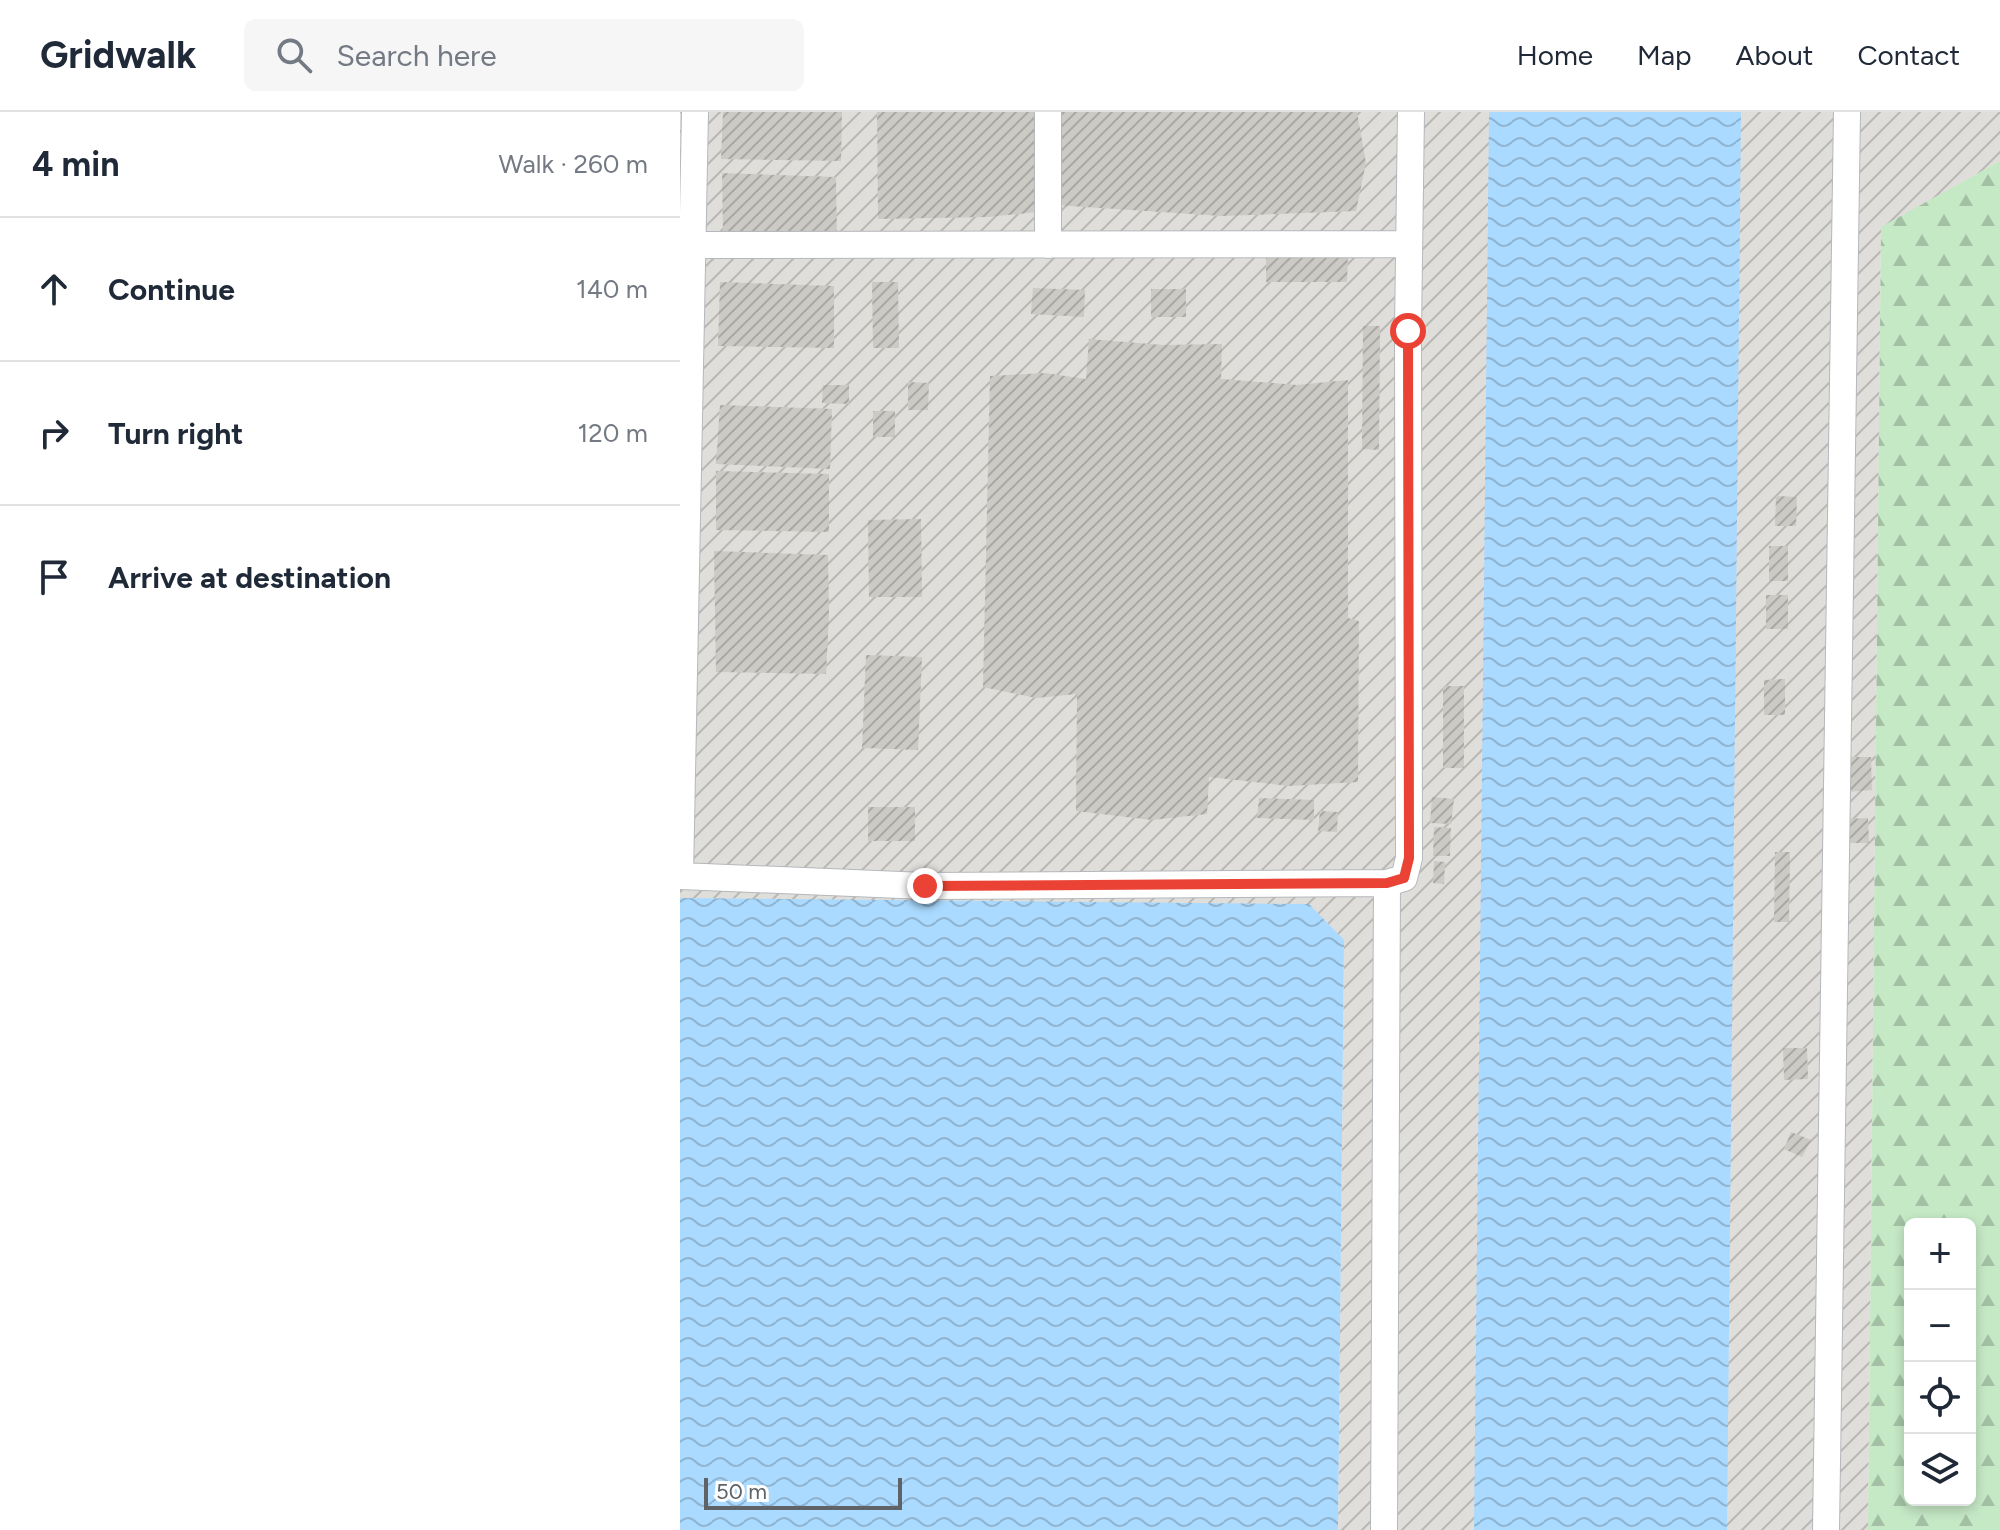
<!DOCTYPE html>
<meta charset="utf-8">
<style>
:root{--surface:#fff;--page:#f6f6f7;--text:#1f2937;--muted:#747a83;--line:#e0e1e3}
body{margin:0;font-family:Figtree,sans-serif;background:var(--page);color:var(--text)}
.controls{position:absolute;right:24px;bottom:24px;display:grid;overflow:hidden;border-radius:12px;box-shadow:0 4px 12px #0003}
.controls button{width:72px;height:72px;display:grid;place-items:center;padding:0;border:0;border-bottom:2px solid var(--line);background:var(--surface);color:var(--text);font:40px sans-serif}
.scale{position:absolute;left:24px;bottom:20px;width:198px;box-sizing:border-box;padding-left:8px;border:4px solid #5f6368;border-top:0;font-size:22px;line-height:28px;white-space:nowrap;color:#5f6368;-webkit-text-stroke:6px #fff;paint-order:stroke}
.stop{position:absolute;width:24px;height:24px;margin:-18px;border:6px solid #ea4335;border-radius:50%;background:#fff}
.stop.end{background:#ea4335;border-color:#fff;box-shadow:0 2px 8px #0008}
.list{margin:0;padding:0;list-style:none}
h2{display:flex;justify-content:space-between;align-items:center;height:104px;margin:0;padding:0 32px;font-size:34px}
h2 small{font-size:26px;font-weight:400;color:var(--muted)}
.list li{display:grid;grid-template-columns:52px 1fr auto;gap:24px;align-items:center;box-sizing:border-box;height:144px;padding:0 32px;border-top:2px solid var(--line)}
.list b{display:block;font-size:30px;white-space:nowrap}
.list em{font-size:26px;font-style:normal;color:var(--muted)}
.icon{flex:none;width:44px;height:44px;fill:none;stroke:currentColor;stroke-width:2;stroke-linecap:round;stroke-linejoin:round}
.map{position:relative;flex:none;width:1320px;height:1418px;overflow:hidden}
header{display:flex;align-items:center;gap:48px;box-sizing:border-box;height:112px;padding:0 40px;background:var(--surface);border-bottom:2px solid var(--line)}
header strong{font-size:38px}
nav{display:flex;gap:44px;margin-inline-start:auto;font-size:28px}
.search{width:560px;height:72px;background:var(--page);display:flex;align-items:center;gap:20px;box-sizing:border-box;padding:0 28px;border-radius:12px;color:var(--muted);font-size:30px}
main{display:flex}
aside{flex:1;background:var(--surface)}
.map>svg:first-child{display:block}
.industrial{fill:url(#industrial-furrows)}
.forest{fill:url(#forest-firs);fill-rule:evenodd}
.water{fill:url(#water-waves)}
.building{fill:url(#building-hatch)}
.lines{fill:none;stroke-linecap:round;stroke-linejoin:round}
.minor-casing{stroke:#b5b8bc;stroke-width:28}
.minor{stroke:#fff;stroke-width:26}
.route{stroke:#ea4335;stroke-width:10}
</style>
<header>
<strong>Gridwalk</strong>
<div class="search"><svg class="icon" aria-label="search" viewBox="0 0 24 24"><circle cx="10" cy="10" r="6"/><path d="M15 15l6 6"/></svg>Search here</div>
<nav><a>Home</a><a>Map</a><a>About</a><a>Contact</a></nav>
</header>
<main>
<aside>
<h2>4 min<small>Walk · 260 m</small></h2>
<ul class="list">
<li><svg class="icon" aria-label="ahead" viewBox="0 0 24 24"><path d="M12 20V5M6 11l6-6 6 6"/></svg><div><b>Continue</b></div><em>140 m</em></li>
<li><svg class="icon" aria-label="right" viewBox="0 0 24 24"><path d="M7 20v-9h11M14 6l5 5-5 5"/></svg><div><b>Turn right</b></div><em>120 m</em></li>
<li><svg class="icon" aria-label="arrive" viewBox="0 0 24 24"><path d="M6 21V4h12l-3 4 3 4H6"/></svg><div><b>Arrive at destination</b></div></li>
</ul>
</aside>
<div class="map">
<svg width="1320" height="1418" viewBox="0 0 1320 1418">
<defs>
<pattern id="industrial-furrows" width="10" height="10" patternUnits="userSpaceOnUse" patternTransform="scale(2)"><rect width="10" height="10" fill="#e0deda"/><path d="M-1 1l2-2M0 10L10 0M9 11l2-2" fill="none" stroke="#b9b8b5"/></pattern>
<pattern id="forest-firs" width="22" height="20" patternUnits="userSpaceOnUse" patternTransform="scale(2)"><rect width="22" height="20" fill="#c5e8c5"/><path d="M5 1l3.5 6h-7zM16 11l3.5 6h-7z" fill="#a3c0a4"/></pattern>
<pattern id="water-waves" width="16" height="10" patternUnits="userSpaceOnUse" patternTransform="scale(2)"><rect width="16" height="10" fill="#aadaff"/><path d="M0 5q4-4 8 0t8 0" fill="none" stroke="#8eb4d2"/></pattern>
<pattern id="building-hatch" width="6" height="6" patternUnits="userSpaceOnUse" patternTransform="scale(2)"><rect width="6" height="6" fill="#cccac5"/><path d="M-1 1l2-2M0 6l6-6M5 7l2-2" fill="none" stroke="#a9a8a4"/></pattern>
</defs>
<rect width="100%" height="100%" fill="#f1efe8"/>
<!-- industrial -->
<path class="industrial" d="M 0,0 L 1320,0 L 1320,49 L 1201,116 L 1188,1418 L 658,1418 L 664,829 L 629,793 L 0,786 Z"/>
<!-- forest -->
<path class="forest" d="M 1320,49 L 1320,1418 L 1188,1418 L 1201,115 ZM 1230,1112 L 1290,1112 L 1290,1388 L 1230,1388 Z"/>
<!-- water -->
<path class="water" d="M 809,0 L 1061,0 L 1047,1418 L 794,1418 Z
M 0,786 L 629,792 L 664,828 L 658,1418 L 0,1418 Z"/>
<!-- building -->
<path class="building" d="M 43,0 L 162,0 L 161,49 L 41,47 Z
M 197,0 L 358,0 L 358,100 L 308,105 L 198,107 Z
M 381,0 L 677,0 L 686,51 L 676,99 L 542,104 L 375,93 Z
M 42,61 L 156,65 L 157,124 L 43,123 Z
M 586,141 L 668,142 L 667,170 L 586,170 Z
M 40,170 L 154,174 L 154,236 L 38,234 Z
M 192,170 L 218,170 L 219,236 L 193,236 Z
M 353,176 L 405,178 L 404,205 L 351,202 Z
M 471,177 L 506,177 L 506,205 L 471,205 Z
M 683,214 L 700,214 L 699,338 L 682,337 Z
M 409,227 L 483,233 L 542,232 L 541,267 L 617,273 L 668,268 L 668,506 L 679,509 L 678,670 L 609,674 L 529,665 L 527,702 L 472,708 L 396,699 L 397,582 L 356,586 L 303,575 L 310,264 L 365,261 L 406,267 Z
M 228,270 L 249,271 L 248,298 L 228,298 Z
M 143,273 L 169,273 L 169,292 L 142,291 Z
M 40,293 L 152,297 L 150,357 L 36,352 Z
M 193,299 L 215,299 L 215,325 L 193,325 Z
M 36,359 L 149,362 L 149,420 L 36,418 Z
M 1096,384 L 1117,385 L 1116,414 L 1095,414 Z
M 241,407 L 242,485 L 189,485 L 188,408 Z
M 1089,434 L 1108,434 L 1108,469 L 1089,469 Z
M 34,439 L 148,443 L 149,503 L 146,562 L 36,560 Z
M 1086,483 L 1108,483 L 1108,517 L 1086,517 Z
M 186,543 L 242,545 L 238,638 L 182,636 Z
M 1105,567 L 1105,603 L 1084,603 L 1084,568 Z
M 763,574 L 784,574 L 784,656 L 763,656 Z
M 1165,645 L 1191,645 L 1192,678 L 1167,680 Z
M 752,685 L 774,687 L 771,712 L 750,711 Z
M 579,686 L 634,688 L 634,708 L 577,706 Z
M 188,695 L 235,695 L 235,729 L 188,729 Z
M 640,699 L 658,700 L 657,720 L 638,719 Z
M 1188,706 L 1189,731 L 1166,731 L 1166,707 Z
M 754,715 L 771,716 L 770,744 L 753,744 Z
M 1095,740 L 1110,740 L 1109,810 L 1094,810 Z
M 754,749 L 765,750 L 764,772 L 753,771 Z
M 1103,936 L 1127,936 L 1128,967 L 1104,968 Z
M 1111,1020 L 1131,1028 L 1122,1045 L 1104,1037 Z"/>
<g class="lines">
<defs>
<path id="minor" d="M 368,0 L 368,133
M 0,133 L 729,132
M 0,764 L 245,774 L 707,771 L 724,766 L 729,746 L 728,219 L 731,0
M 0,764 L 15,0
M 704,1418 L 707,771
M 1146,1418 L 1167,0"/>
</defs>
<!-- minor casing -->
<use href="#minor" class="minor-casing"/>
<!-- minor -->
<use href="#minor" class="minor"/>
</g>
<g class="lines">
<!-- route -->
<path class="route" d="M 245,774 L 707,771 L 724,766 L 729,746 L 728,219"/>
</g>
</svg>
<div class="controls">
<button>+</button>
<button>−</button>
<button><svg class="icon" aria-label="locate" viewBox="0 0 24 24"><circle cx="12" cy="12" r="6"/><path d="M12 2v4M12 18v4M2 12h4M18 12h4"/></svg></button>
<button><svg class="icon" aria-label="layers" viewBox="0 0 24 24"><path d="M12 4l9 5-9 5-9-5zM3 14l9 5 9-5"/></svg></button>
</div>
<div class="scale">50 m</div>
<div class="stop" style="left:728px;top:219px"></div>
<div class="stop end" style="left:245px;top:774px"></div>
</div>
</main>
